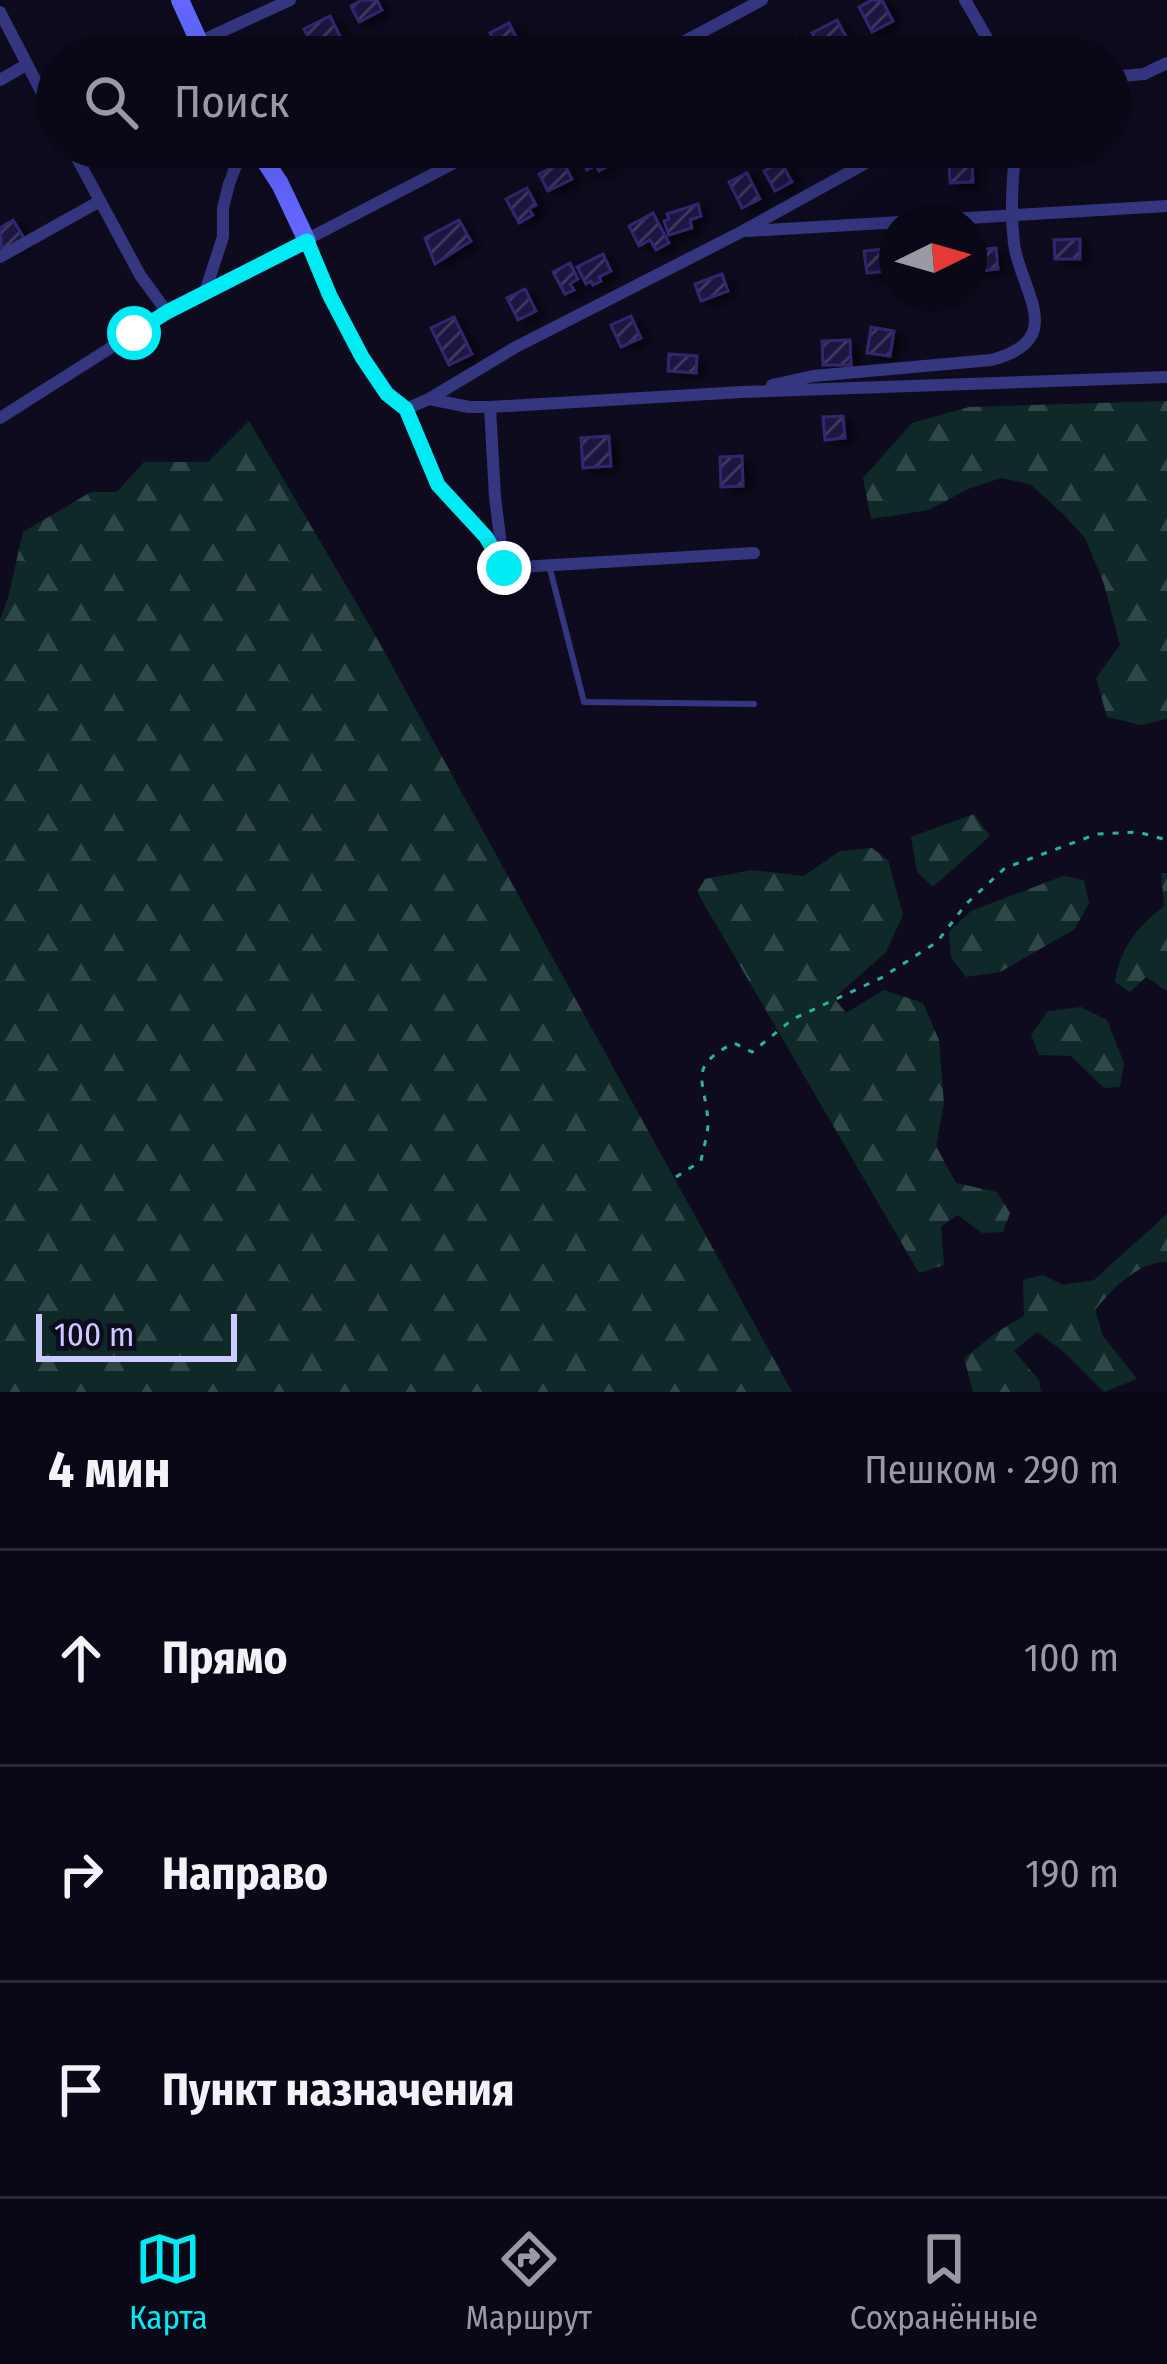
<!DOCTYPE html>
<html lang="ru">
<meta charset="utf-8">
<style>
:root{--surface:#0a0817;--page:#131120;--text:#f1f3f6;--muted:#999aa1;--line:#2a2936;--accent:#00ecf5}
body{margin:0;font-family:"Fira Sans Condensed",sans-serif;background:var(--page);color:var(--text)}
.compass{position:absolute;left:879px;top:204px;width:108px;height:108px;border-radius:50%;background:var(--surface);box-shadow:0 12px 48px #0002;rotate:85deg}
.scale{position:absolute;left:36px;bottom:30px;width:201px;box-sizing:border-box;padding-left:12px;border:6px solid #cccaff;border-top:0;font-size:33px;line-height:42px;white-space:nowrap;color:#cccaff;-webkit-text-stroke:9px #0e0b1f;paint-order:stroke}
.stop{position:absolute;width:36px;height:36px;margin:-27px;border:9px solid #00ecf5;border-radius:50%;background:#fff}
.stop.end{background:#00ecf5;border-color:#fff;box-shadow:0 3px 12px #0008}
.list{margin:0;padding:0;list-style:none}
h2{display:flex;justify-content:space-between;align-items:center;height:156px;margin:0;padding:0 48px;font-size:51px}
h2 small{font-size:39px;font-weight:400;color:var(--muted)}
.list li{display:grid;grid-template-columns:78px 1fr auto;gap:36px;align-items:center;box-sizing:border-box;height:216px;padding:0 48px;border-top:3px solid var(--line)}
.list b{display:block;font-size:45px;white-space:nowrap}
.list em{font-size:39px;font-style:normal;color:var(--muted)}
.icon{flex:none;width:66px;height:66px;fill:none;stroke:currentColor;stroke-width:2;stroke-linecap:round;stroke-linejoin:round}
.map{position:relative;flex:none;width:1167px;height:1392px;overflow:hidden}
.search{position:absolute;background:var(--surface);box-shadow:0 12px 48px #0002;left:36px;right:36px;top:36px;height:132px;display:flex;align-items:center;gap:30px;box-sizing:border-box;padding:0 42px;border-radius:66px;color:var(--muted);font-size:45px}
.sheet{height:804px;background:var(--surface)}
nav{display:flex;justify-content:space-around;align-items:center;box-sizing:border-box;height:168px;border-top:3px solid var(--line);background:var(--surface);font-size:33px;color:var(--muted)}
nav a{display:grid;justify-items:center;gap:6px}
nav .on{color:var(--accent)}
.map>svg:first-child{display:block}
.forest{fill:url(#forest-firs)}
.building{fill:url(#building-hatch);stroke:#31286e;stroke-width:3;filter:url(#shadow)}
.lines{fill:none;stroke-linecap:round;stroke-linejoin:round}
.path{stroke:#28b4a3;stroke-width:3;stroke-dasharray:6 9;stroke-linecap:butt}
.lane{stroke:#343680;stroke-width:6}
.street{stroke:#343680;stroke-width:12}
.secondary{stroke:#6167ff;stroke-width:18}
.route{stroke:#00ecf5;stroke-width:15}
</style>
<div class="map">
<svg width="1167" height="1392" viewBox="0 0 1167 1392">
<defs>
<pattern id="forest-firs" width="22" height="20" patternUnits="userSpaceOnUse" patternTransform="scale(3)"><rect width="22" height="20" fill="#0e2927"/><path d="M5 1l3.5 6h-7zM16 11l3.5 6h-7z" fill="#304747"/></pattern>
<pattern id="building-hatch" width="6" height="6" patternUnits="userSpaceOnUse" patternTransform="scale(3)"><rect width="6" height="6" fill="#1d1741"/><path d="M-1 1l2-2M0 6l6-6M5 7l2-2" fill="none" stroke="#3d375e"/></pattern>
<filter id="shadow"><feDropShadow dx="8" dy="4.5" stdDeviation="6" flood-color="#0009"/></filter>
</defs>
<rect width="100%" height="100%" fill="#0e0b1f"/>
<!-- forest -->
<path class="forest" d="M 1167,401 L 1167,719 L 1141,725 L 1107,717 L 1096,678 L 1120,645 L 1104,584 L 1085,538 L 1062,513 L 1030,484 L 1001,478 L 968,489 L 929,510 L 871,519 L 863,478 L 912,423 L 969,407 Z
M 249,421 L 370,626 L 792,1392 L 0,1392 L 0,619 L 8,598 L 23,532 L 91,492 L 117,492 L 144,462 L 208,462 Z
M 974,814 L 990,836 L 933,887 L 917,872 L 911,837 Z
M 872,848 L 888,860 L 903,915 L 886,952 L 834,998 L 846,1013 L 884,990 L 923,1003 L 939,1040 L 944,1104 L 936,1146 L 956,1183 L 997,1192 L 1010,1213 L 1003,1232 L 982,1233 L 958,1215 L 941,1226 L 944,1265 L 919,1273 L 697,892 L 705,879 L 751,870 L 804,876 L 840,851 Z
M 1161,873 L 1167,873 L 1167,991 L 1146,977 L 1130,992 L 1115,982 C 1120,948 1137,927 1164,906 Z
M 1063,876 L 1084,880 L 1089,903 L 1075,929 L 1000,972 L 966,977 L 951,957 L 949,932 L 971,911 Z
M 1081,1007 L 1107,1020 L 1124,1063 L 1120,1087 L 1104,1088 L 1071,1056 L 1039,1055 L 1031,1035 L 1048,1011 Z
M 1167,1214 L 1167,1262 C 1138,1262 1113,1288 1095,1310 L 1103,1336 L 1137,1379 L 1104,1392 L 1063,1351 L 1037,1332 L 1014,1351 L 1039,1380 L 1041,1392 L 973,1392 L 964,1358 L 997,1332 L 1024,1316 L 1023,1280 L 1043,1275 L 1063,1285 L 1094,1280 Z"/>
<!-- building -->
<path class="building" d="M 362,0 L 377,0 L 382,10 L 359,22 L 351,6 Z
M 872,0 L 882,0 L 893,21 L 872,32 L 859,7 Z
M 330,16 L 342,40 L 316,53 L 304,29 Z
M 837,20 L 851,46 L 830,57 L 824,57 L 812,33 Z
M 509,23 L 520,45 L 500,55 L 490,33 Z
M 795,37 L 804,57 L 762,57 L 761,53 L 771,49 L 773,53 L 784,47 L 783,43 Z
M 596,147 L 601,147 L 610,165 L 599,171 L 596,165 L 587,170 L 580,155 Z
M 563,162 L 572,179 L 548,191 L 539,174 Z
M 781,162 L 792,182 L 775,191 L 764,171 Z
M 972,162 L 973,182 L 950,183 L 949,163 Z
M 747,173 L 760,199 L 742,208 L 729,182 Z
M 527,188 L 536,205 L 529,209 L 533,215 L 519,223 L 506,199 Z
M 698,204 L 701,216 L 690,220 L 692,228 L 669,235 L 664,221 L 669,219 L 667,214 Z
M 653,213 L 669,243 L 656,250 L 650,240 L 639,246 L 629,226 Z
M 13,220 L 24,238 L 2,252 L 0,228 Z
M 459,220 L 471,241 L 435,264 L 425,238 Z
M 1080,239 L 1080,259 L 1055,259 L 1054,240 Z
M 996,248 L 998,269 L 972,272 L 970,251 Z
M 885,249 L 888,271 L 867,273 L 864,251 Z
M 603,254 L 611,271 L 599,277 L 601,281 L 593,285 L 591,281 L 586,284 L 577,267 Z
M 570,263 L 578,279 L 570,284 L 574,290 L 565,294 L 553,272 Z
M 722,274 L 728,291 L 701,301 L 695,284 Z
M 525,289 L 536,311 L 518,320 L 507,298 Z
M 631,316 L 641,338 L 621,347 L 611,325 Z
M 454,317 L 472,354 L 449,365 L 431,328 Z
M 871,327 L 894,331 L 890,356 L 867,353 Z
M 850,340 L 851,365 L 823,365 L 822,341 Z
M 669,354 L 697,356 L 696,373 L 668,371 Z
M 843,416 L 845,438 L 825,440 L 823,417 Z
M 609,436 L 611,466 L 583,468 L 581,438 Z
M 742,456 L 743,486 L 721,487 L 720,457 Z"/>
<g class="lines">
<!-- path -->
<path class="path" d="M 676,1177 L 701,1161 C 703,1149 708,1135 708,1123 C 706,1080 685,1068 734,1043 L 752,1052 L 793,1019 L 881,978 L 937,942 L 966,904 L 1005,868 L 1097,834 L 1138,832 L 1167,840"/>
<!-- lane -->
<path class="lane" d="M 550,569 L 584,702 L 754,704"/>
<!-- street -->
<path class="street" d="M 965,0 L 998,57
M 0,12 L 57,122
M 199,42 L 290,0
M 655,57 L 762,0
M 1110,77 L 1144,74 L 1167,63
M 0,80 L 26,65
M 71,147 L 140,275 L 167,312
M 748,231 L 1167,206
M 307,241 L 330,296 L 362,357 L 387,395 L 406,409 L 438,485 L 486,537 L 502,565
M 0,257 L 100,201
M 205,292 L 223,237 L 223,208 L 229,184 L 243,147
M 772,385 L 813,376 L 991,360 C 1069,340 1021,292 1014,244 C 1010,211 1012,179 1016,147
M 429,399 L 469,407 L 490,407 L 742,392 L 1167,377
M 490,407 L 495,497 L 504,568 L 754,553
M 406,409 L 429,399 L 514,348 L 741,232 L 895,147
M 0,418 L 167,312 L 485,147"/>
<!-- secondary -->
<path class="secondary" d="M 180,0 L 206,57
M 256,147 L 280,184 L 307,241"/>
</g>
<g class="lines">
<!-- route -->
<path class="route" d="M 134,333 L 167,312 L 307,241 L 330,296 L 362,357 L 387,394 L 406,409 L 438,485 L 486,537 L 504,568"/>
</g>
</svg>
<svg class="compass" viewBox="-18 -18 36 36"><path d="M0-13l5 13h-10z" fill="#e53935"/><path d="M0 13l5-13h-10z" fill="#999aa1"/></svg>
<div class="scale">100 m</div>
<div class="stop" style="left:134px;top:333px"></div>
<div class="stop end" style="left:504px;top:568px"></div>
<div class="search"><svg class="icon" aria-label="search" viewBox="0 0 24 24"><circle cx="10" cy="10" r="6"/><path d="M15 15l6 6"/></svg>Поиск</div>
</div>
<section class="sheet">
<h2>4 мин<small>Пешком · 290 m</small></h2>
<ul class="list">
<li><svg class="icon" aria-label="ahead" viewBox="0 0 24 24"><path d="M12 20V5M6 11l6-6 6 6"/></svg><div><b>Прямо</b></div><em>100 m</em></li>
<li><svg class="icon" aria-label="right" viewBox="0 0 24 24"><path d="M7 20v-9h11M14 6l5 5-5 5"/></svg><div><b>Направо</b></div><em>190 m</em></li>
<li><svg class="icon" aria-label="arrive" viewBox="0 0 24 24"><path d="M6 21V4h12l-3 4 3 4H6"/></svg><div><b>Пункт назначения</b></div></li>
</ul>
</section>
<nav>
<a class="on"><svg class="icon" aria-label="map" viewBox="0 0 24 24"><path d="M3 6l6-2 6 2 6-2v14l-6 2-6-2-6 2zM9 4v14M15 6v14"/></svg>Карта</a>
<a><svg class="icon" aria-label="directions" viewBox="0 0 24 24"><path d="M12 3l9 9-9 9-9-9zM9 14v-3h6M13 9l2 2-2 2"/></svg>Маршрут</a>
<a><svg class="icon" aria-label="saved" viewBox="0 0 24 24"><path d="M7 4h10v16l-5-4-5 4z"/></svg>Сохранённые</a>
</nav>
